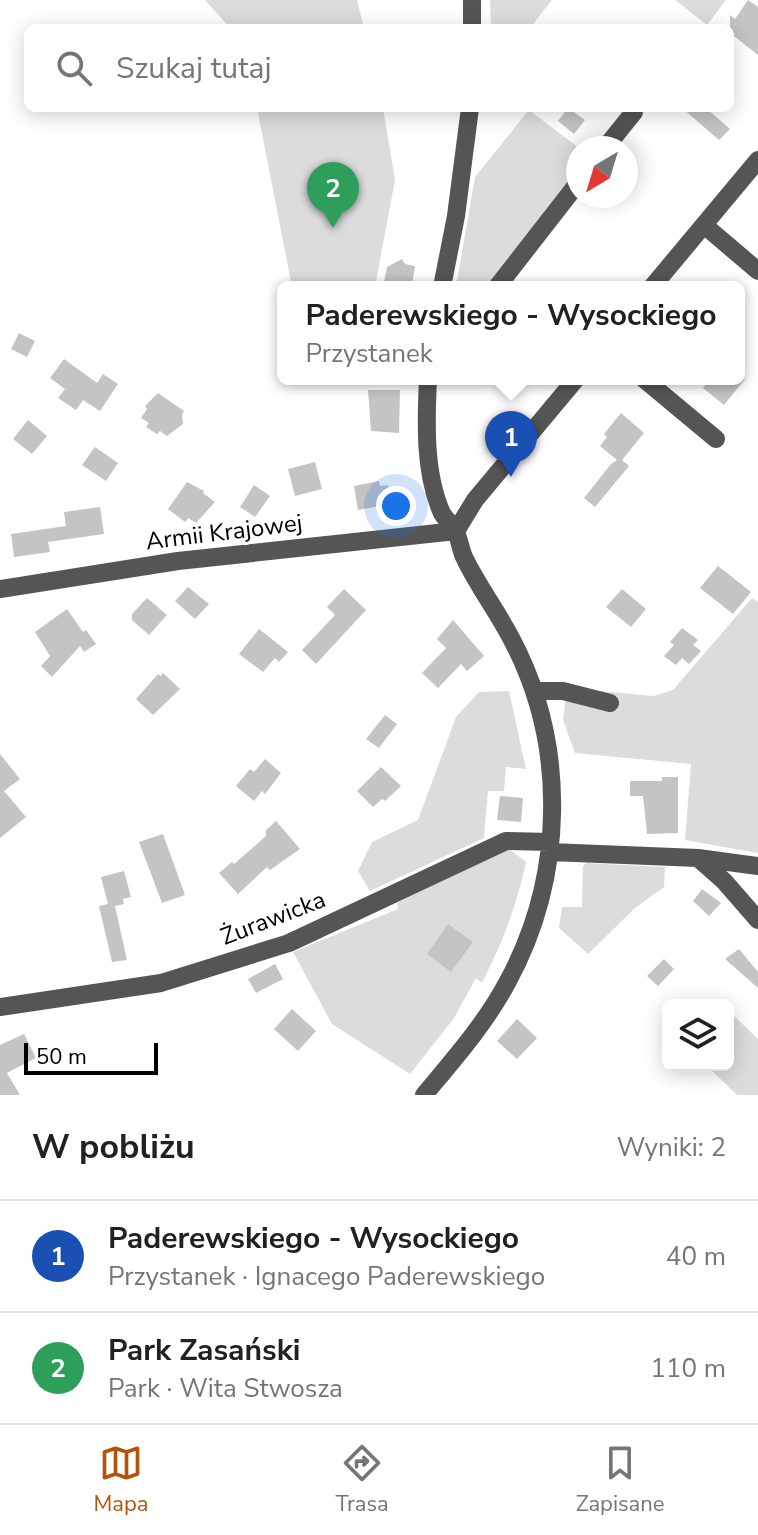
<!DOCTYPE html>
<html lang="pl">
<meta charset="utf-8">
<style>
:root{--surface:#fff;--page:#f2f2f2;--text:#202124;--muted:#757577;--line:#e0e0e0;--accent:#b45309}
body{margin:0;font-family:"Nunito Sans",sans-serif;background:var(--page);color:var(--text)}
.controls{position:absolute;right:24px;bottom:24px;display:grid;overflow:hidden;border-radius:12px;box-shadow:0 4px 20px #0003}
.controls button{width:72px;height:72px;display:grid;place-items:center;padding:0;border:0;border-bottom:2px solid var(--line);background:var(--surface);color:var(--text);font:40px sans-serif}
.compass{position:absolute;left:566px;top:136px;width:72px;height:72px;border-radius:50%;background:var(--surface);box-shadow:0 4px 20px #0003;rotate:218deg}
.scale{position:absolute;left:24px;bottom:20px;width:134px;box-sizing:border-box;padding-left:8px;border:4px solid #000;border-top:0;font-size:22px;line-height:28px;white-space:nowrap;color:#000;-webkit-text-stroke:6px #fff;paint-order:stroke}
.you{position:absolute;left:396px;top:506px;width:28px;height:28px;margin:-20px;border:6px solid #fff;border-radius:50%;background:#1a73e8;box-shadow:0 0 0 12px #1a73e833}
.badge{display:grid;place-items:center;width:52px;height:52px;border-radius:50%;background:var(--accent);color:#fff;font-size:26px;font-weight:700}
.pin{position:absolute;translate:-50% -66px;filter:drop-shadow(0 2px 4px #0008)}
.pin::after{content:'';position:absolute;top:42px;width:28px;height:24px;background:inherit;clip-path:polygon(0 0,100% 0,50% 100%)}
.popup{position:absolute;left:277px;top:281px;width:468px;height:104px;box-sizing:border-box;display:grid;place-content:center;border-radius:12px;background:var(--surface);filter:drop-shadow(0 2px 6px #0005);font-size:26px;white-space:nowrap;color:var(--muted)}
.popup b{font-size:30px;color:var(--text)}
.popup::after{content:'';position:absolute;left:50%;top:100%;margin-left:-16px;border:16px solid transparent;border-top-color:var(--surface)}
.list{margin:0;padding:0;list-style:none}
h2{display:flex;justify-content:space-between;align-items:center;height:104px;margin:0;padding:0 32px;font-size:34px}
h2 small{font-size:26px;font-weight:400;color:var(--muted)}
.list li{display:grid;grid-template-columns:52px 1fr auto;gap:24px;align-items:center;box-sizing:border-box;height:112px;padding:0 32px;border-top:2px solid var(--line)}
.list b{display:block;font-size:30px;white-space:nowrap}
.list p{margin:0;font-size:26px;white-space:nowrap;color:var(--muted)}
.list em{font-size:26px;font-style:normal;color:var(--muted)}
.icon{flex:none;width:44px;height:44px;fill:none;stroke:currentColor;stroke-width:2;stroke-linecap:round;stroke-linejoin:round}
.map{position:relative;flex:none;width:758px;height:1095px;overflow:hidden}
.search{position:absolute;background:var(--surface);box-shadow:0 4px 20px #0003;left:24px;right:24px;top:24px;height:88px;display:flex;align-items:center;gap:20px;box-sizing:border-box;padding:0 28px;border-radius:12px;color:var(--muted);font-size:30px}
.sheet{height:328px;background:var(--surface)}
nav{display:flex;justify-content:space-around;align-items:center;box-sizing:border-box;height:112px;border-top:2px solid var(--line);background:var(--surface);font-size:22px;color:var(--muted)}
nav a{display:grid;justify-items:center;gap:4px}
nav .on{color:var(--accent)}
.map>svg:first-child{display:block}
.green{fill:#dcdcdc}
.building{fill:#c4c4c4}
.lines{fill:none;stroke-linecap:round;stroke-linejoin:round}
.minor{stroke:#555;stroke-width:18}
.labels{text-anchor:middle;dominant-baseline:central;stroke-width:6;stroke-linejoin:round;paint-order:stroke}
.street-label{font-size:24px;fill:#000;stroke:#fff}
</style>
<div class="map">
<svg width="758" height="1095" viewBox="0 0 758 1095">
<rect width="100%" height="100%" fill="#fff"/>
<!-- green -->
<path class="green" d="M 205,0 L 357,0 L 364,28 L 230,28 Z
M 490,0 L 552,0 L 530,28 L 491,28 Z
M 675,0 L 726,0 L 707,25 Z
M 257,108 L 383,108 L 395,180 L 375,287 L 292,287 Z
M 529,110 L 579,148 L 578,175 L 491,287 L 456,287 L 475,177 Z
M 752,598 L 758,602 L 758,853 L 685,840 L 691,764 L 575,753 L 563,720 L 567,688 L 654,696 L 673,690 Z
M 509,691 L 526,769 L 506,767 L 504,791 L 488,791 L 484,838 L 370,891 L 358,871 L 372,842 L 418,820 L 456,717 L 479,692 Z
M 508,848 L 526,862 C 516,908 503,941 482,983 L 476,978 L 454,1018 L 410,1074 L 332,1024 L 293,952 L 398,909 L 397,903 Z
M 586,863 L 665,867 L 664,887 L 635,908 L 588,954 L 559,928 L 562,907 L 582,907 L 583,866 Z
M 728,1010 L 758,1039 L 758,1095 L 737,1095 L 706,1065 L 728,1065 Z"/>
<!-- building -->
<path class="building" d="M 748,0 L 758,7 L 758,55 L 730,33 L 730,15 L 735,19 Z
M 568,108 L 585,120 L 574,134 L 558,121 Z
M 682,108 L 706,108 L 730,129 L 719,140 Z
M 402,259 L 405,264 L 415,266 L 412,284 L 408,283 L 407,287 L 383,287 L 387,267 Z
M 19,333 L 35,341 L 27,357 L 11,349 Z
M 64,359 L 97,383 L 103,374 L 118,384 L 100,411 L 83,400 L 76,410 L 58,398 L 65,389 L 50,378 Z
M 710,379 L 745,379 L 724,405 L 703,388 Z
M 368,390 L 400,390 L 399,433 L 371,431 Z
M 158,393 L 184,411 L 182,415 L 183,424 L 167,436 L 160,431 L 157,434 L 146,427 L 149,423 L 141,418 L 147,409 L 145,406 Z
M 621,413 L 644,433 L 622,460 L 629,466 L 595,507 L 584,498 L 611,464 L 617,460 L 600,446 L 607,437 L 604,434 Z
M 28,420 L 47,436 L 32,454 L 13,439 Z
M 95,447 L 118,463 L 106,481 L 82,465 Z
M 315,462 L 322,489 L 295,496 L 288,469 Z
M 379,481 L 380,486 L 388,485 L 391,504 L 358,510 L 354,486 Z
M 187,482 L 204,491 L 203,493 L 215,502 L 196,523 L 188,518 L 185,522 L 168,509 Z
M 254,485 L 270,496 L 255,517 L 240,507 Z
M 100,507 L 104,534 L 48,542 L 50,552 L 14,557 L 11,534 L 66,526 L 64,512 Z
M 718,566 L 751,592 L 733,614 L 700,588 Z
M 188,587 L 209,604 L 195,619 L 175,601 Z
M 344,589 L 366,610 L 316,664 L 302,650 L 335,615 L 327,607 Z
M 622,589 L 646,609 L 631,627 L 606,607 Z
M 147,598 L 167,615 L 149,635 L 132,620 L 132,614 Z
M 67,609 L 83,632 L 86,630 L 96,644 L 84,652 L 80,646 L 52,677 L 41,666 L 50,656 L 35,632 Z
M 453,620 L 484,656 L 467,671 L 461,664 L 438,688 L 422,673 L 446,648 L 437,639 Z
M 682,628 L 698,640 L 693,645 L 701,651 L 689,664 L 682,658 L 676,665 L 664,656 L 674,645 L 670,642 Z
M 259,629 L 288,652 L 279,662 L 275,658 L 263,672 L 239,654 Z
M 163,673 L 180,689 L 153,715 L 136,699 L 158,674 L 161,676 Z
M 385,715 L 397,724 L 379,748 L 366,739 Z
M 0,754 L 20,779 L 4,791 L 26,817 L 0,838 Z
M 265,759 L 281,773 L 265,794 L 262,791 L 254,801 L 236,786 L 250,769 L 254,772 Z
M 381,767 L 401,786 L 385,801 L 382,799 L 373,807 L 357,791 Z
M 662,777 L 678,777 L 678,833 L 647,834 L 643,796 L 630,796 L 630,781 L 662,781 Z
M 500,796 L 523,798 L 521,822 L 497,820 Z
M 276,821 L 300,849 L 270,870 L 267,867 L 238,894 L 219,873 L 232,862 L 234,864 L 266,836 L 266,830 Z
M 163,834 L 185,895 L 162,903 L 139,842 Z
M 124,871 L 131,897 L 123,899 L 124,904 L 115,906 L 127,960 L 112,962 L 99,906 L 108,904 L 101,877 Z
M 702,889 L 721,903 L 709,916 L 693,901 Z
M 448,924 L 473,942 L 451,972 L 427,954 Z
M 739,949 L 758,972 L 758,988 L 725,959 Z
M 664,959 L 674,969 L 658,986 L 647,976 Z
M 275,964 L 283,979 L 256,993 L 248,979 Z
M 292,1009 L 316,1031 L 298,1051 L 274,1029 Z
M 517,1019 L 537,1038 L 517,1059 L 497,1041 Z
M 24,1034 L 36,1058 L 7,1073 L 20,1095 L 0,1095 L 0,1045 Z"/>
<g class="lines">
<!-- minor -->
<path class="minor" d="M 472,0 L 472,28
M 605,148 L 634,112
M 704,225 L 758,271
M 442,287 L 456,216 L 470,108
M 497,287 L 578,183
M 652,287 L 758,160
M 644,379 L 716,439
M 456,531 L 475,500 L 576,379
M 0,589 L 178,561 L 456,531
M 534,691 L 563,691 L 610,703
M 550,852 L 698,858 L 758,866
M 699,859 L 724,881 L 758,920
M 0,1007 L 161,983 L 289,943 L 506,841 L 550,842
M 424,1095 C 454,1059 485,1024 507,983 C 565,877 568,745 511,638 C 497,611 478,586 465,559 C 460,550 460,539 455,530 C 452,523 444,519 441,511 C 424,471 426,421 428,379"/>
</g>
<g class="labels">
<!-- street labels -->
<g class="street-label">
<text transform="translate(224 532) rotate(-7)">Armii Krajowej</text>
<text transform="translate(273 918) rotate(-21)">Żurawicka</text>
</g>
</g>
</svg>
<div class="controls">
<button><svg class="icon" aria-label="layers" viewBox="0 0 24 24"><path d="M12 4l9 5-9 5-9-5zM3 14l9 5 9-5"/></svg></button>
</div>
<svg class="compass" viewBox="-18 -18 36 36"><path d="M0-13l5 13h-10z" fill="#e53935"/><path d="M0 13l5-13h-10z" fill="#757577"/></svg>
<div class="scale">50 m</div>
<div class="you"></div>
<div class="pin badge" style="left:511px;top:477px;background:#1a4fb4">1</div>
<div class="popup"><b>Paderewskiego - Wysockiego</b>Przystanek</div>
<div class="pin badge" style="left:333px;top:228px;background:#2e9e5b">2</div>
<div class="search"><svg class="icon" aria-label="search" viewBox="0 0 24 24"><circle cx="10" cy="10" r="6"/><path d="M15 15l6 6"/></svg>Szukaj tutaj</div>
</div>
<section class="sheet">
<h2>W pobliżu<small>Wyniki: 2</small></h2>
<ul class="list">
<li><span class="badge" style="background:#1a4fb4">1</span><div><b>Paderewskiego - Wysockiego</b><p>Przystanek · Ignacego Paderewskiego</p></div><em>40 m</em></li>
<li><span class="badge" style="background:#2e9e5b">2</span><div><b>Park Zasański</b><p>Park · Wita Stwosza</p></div><em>110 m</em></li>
</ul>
</section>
<nav>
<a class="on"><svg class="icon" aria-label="map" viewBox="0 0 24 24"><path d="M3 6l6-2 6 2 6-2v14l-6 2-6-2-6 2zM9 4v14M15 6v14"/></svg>Mapa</a>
<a><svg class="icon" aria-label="directions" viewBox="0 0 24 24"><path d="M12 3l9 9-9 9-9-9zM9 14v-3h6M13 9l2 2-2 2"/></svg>Trasa</a>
<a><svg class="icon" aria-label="saved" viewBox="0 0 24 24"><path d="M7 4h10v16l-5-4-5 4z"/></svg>Zapisane</a>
</nav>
